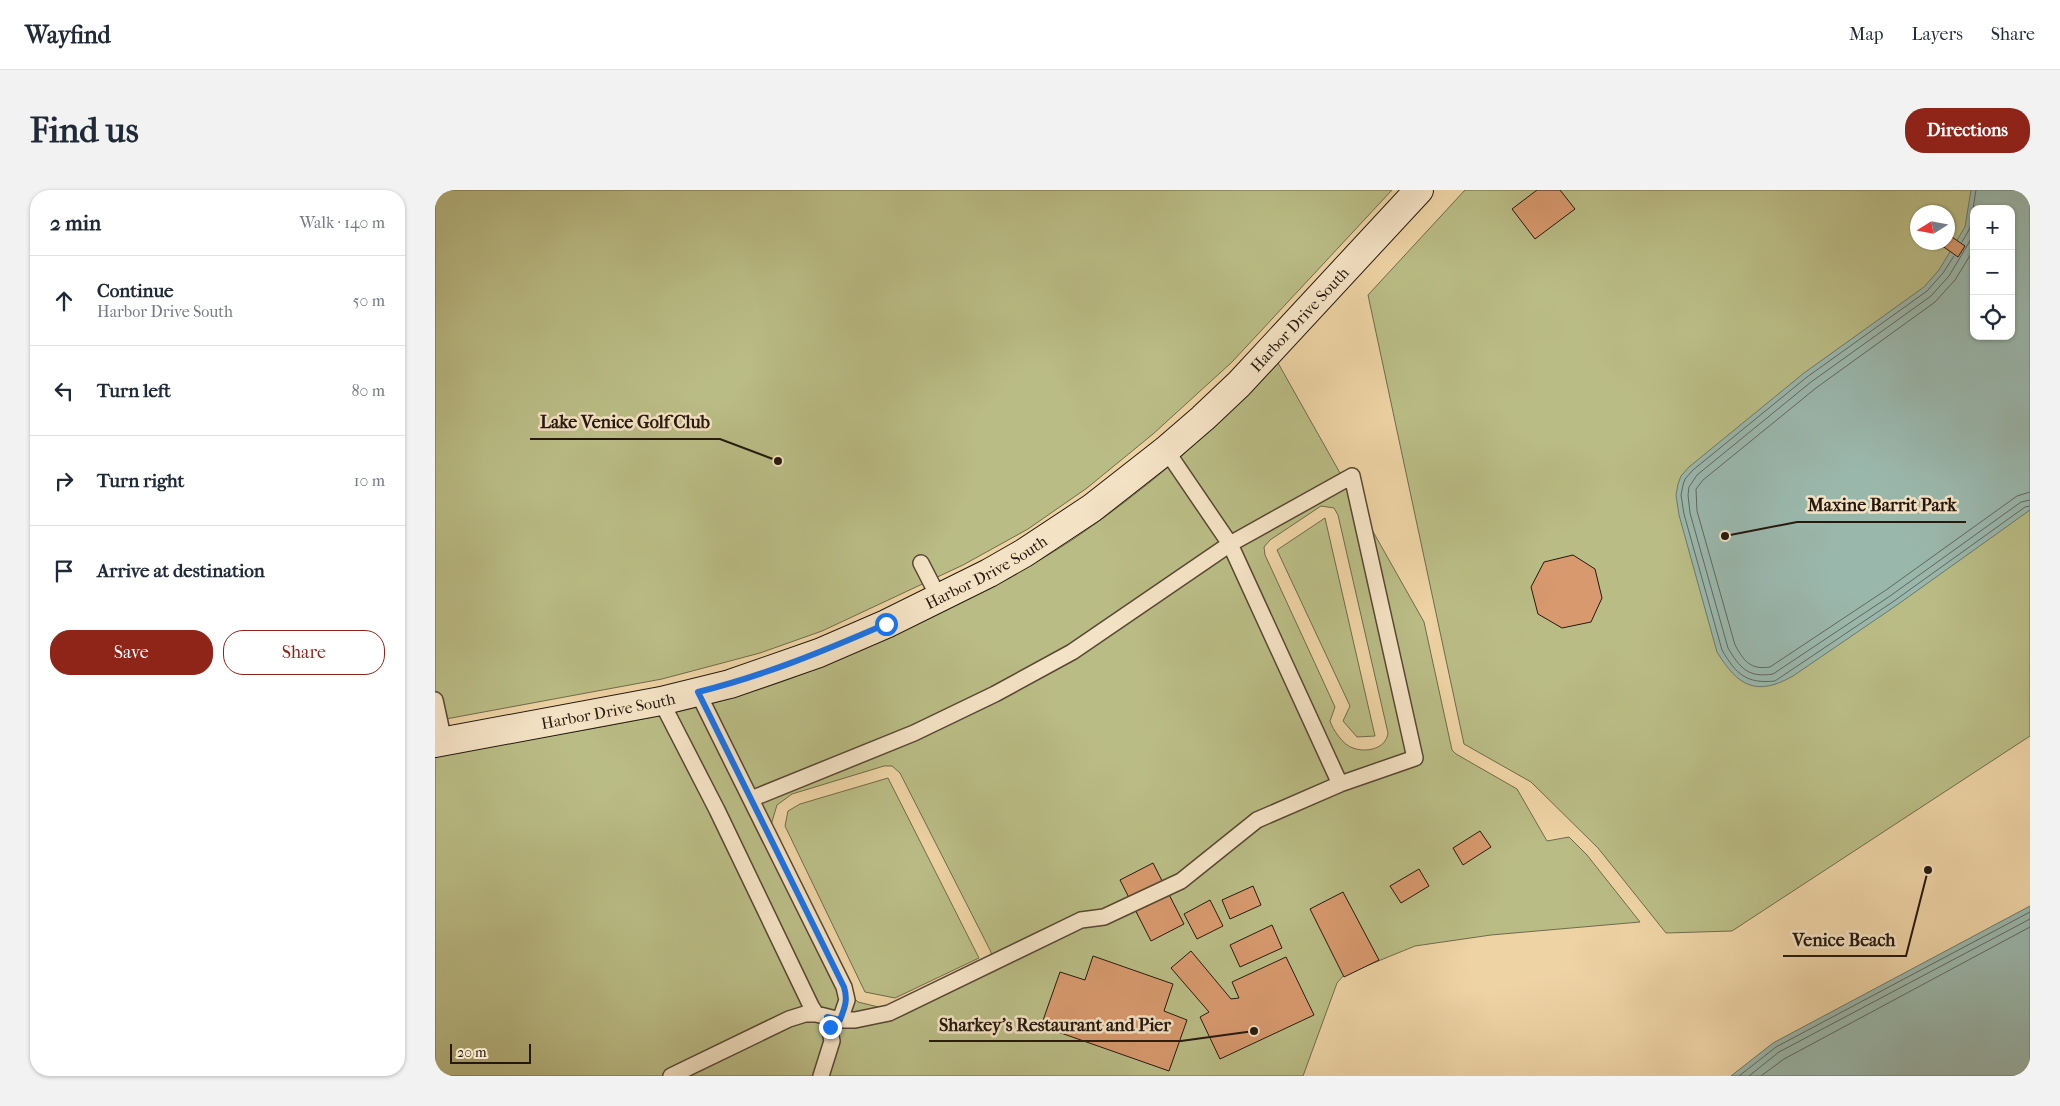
<!DOCTYPE html>
<meta charset="utf-8">
<style>
:root{--surface:#fff;--page:#f2f2f3;--text:#1f2937;--muted:#747a83;--line:#e0e1e3;--accent:#8f2418}
body{margin:0;font-family:"IM FELL French Canon",serif;background:var(--page);color:var(--text)}
.controls{position:absolute;right:15px;top:15px;display:grid;overflow:hidden;border-radius:10px;box-shadow:0 1px 4px #0004}
.controls button{width:45px;height:45px;display:grid;place-items:center;padding:0;border:0;border-bottom:1px solid var(--line);background:var(--surface);color:var(--text);font:25px sans-serif}
.compass{position:absolute;left:1475px;top:15px;width:45px;height:45px;border-radius:50%;background:var(--surface);box-shadow:0 1px 4px #0004;rotate:259deg}
.scale{position:absolute;left:15px;bottom:12px;width:81px;box-sizing:border-box;padding-left:5px;border:2px solid #25190d;border-top:0;font-size:14px;line-height:18px;white-space:nowrap;color:#25190d;-webkit-text-stroke:4px #f4e2c4;paint-order:stroke}
.stop{position:absolute;width:15px;height:15px;margin:-11px;border:4px solid #1a73e8;border-radius:50%;background:#fff}
.stop.end{background:#1a73e8;border-color:#fff;box-shadow:0 1px 5px #0008}
.list{margin:0;padding:0;list-style:none}
h2{display:flex;justify-content:space-between;align-items:center;height:65px;margin:0;padding:0 20px;font-size:21px}
h2 small{font-size:16px;font-weight:400;color:var(--muted)}
.list li{display:grid;grid-template-columns:32px 1fr auto;gap:15px;align-items:center;box-sizing:border-box;height:90px;padding:0 20px;border-top:1px solid var(--line)}
.list b{display:block;font-size:19px;white-space:nowrap}
.list p{margin:0;font-size:16px;white-space:nowrap;color:var(--muted)}
.list em{font-size:16px;font-style:normal;color:var(--muted)}
.actions{display:flex;gap:10px;padding:15px 20px}
.actions a{flex:1;padding:11px 0;border:1px solid var(--accent);border-radius:20px;text-align:center;font-size:18px;color:var(--accent)}
.actions .main{background:var(--accent);color:#fff}
.icon{flex:none;width:28px;height:28px;fill:none;stroke:currentColor;stroke-width:2;stroke-linecap:round;stroke-linejoin:round}
.map{position:relative;flex:none;width:1595px;height:886px;overflow:hidden;border-radius:20px}
header{display:flex;align-items:center;gap:30px;box-sizing:border-box;height:70px;padding:0 25px;background:var(--surface);border-bottom:1px solid var(--line)}
header strong{font-size:24px}
nav{display:flex;gap:28px;margin-inline-start:auto;font-size:18px}
.intro{display:flex;align-items:center;justify-content:space-between;box-sizing:border-box;height:120px;padding:0 30px}
h1{margin:0;font-size:35px}
.button{padding:12px 22px;border-radius:20px;background:var(--accent);color:#fff;font-size:18px;font-weight:700}
main{display:flex;gap:30px;padding:0 30px}
aside{flex:1;background:var(--surface);border-radius:20px;box-shadow:0 1px 4px #0004}
.map>svg:first-child{display:block}
.green{fill:#babc85;stroke:#706a49;fill-rule:evenodd}
.water{fill:#9ab7ac;stroke:#6b786c;fill-rule:evenodd}
.lines{fill:none;stroke-linecap:round;stroke-linejoin:round}
.shore{stroke:#60685c;stroke-width:1}
.building{fill:#d7996d;stroke:#25190d}
.lane-casing{stroke:#574833;stroke-width:18}
.secondary-casing{stroke:#25190d;stroke-width:30}
.lane{stroke:#f4e2c4;stroke-width:15}
.secondary{stroke:#f4e2c4;stroke-width:28}
.route{stroke:#1a73e8;stroke-width:6}
.labels{text-anchor:middle;dominant-baseline:central;stroke-width:5;stroke-linejoin:round;paint-order:stroke}
.street-label{font-size:16px;fill:#25190d;stroke:#f4e2c4}
.leader{fill:none;stroke:#25190d;stroke-width:2}
.callout-dot{fill:#25190d;stroke:#f4e2c4;stroke-width:2}
.callout-label{font-size:18px;text-anchor:middle;font-weight:bold;fill:#25190d;stroke:#f4e2c4;stroke-width:5;stroke-linejoin:round;paint-order:stroke}
</style>
<header>
<strong>Wayfind</strong>
<nav><a>Map</a><a>Layers</a><a>Share</a></nav>
</header>
<div class="intro"><h1>Find us</h1><a class="button">Directions</a></div>
<main>
<aside>
<h2>2 min<small>Walk · 140 m</small></h2>
<ul class="list">
<li><svg class="icon" aria-label="ahead" viewBox="0 0 24 24"><path d="M12 20V5M6 11l6-6 6 6"/></svg><div><b>Continue</b><p>Harbor Drive South</p></div><em>50 m</em></li>
<li><svg class="icon" aria-label="left" viewBox="0 0 24 24"><path d="M17 20v-9H6M10 6l-5 5 5 5"/></svg><div><b>Turn left</b></div><em>80 m</em></li>
<li><svg class="icon" aria-label="right" viewBox="0 0 24 24"><path d="M7 20v-9h11M14 6l5 5-5 5"/></svg><div><b>Turn right</b></div><em>10 m</em></li>
<li><svg class="icon" aria-label="arrive" viewBox="0 0 24 24"><path d="M6 21V4h12l-3 4 3 4H6"/></svg><div><b>Arrive at destination</b></div></li>
</ul>
<div class="actions"><a class="main">Save</a><a>Share</a></div>
</aside>
<div class="map">
<svg width="1595" height="886" viewBox="0 0 1595 886">
<rect width="100%" height="100%" fill="#eed3a5"/>
<filter id="stains"><feTurbulence type="fractalNoise" baseFrequency=".004" numOctaves="4"/><feColorMatrix values="0 0 0 0 .2 0 0 0 0 .09 0 0 0 0 .02 0 0 0 .5 -.17"/></filter>
<radialGradient id="worn" r=".72"><stop offset=".6" stop-color="#630" stop-opacity="0"/><stop offset="1" stop-color="#630" stop-opacity=".3"/></radialGradient>
<!-- green -->
<path class="green" d="M 0,0 L 957,0 L 797,172 L 718,244 L 652,298 L 593,339 L 528,375 L 387,441 L 325,463 L 227,489 L 0,531 Z
M 1030,0 L 1595,0 L 1595,546 L 1297,741 L 1231,743 L 1163,658 L 1096,592 L 1029,554 L 933,105 ZM 1539,19 L 1576,19 L 1576,146 L 1539,146 ZM 1482,22 L 1512,22 L 1512,52 L 1482,52 Z
M 843,173 L 989,432 L 1017,560 L 1021,564 L 1082,599 L 1112,651 L 1134,647 L 1152,665 L 1205,732 L 1056,745 L 980,756 L 909,785 L 902,793 L 868,886 L 0,886 L 0,566 C 53,557 107,547 160,538 C 207,529 254,521 300,507 C 365,488 429,460 490,430 C 540,405 590,381 637,350 C 712,299 781,239 843,173 ZM 886,316 L 899,318 L 903,325 L 953,543 C 951,559 931,563 918,558 C 908,555 898,540 895,531 L 900,517 L 830,365 L 829,357 L 835,350 ZM 449,576 L 457,576 L 465,583 L 556,762 L 557,769 L 456,820 L 423,812 L 418,807 L 336,635 L 342,615 L 357,604 Z
M 890,328 L 940,546 L 922,547 L 908,531 L 915,516 L 842,360 Z
M 453,588 L 544,768 L 460,808 L 430,802 L 350,636 L 353,621 L 365,614 Z"/>
<!-- water -->
<path class="water" d="M 1536,0 L 1595,0 L 1595,320 L 1462,415 L 1358,486 C 1321,507 1303,496 1282,462 L 1244,325 L 1241,305 L 1243,294 L 1246,286 L 1254,277 L 1369,183 L 1489,97 L 1504,80 L 1530,37 ZM 1539,19 L 1576,19 L 1576,146 L 1539,146 Z
M 1595,716 L 1595,886 L 1296,886 L 1338,853 Z"/>
<g class="lines">
<!-- shore -->
<path class="shore" d="M 1539,44 L 1514,86 L 1496,106 L 1376,192 L 1262,285 L 1254,297 L 1253,305 L 1255,323 L 1293,458 C 1305,478 1313,488 1338,484 L 1455,406 L 1586,312 L 1595,310
M 1527,52 L 1535,38 L 1541,0
M 1539,59 L 1520,90 L 1500,112 L 1381,198 L 1268,290 L 1261,299 L 1262,321 L 1300,455 C 1309,471 1315,480 1335,477 L 1451,400 L 1582,306 L 1595,302
M 1519,66 L 1508,83 L 1492,101 L 1372,187 L 1258,280 L 1250,289 L 1248,295 L 1246,305 L 1249,324 L 1287,460 C 1301,484 1311,494 1340,491 L 1459,411 L 1590,317 L 1595,316
M 1304,886 L 1341,857 L 1595,722
M 1314,886 L 1344,862 L 1595,729
M 1326,886 L 1349,869 L 1595,737"/>
</g>
<!-- building -->
<path class="building" d="M 1102,0 L 1125,0 L 1140,19 L 1100,49 L 1077,19 Z
M 1514,45 L 1530,56 L 1523,67 L 1506,55 L 1508,52 L 1512,52 Z
M 1138,365 L 1160,379 L 1167,408 L 1156,432 L 1127,438 L 1103,424 L 1096,397 L 1109,372 Z
M 1045,641 L 1056,657 L 1028,675 L 1018,658 Z
M 718,673 L 749,734 L 716,751 L 685,690 Z
M 984,679 L 994,696 L 966,713 L 955,696 Z
M 818,696 L 826,715 L 795,729 L 787,710 Z
M 908,702 L 944,770 L 909,787 L 875,719 Z
M 775,710 L 788,736 L 762,749 L 749,724 Z
M 837,735 L 847,758 L 805,777 L 795,755 Z
M 756,761 L 796,809 L 804,808 L 797,792 L 851,767 L 879,825 L 785,869 L 765,827 L 774,822 L 736,778 Z
M 658,766 L 738,794 L 729,821 L 752,830 L 734,881 L 606,836 L 625,782 L 650,790 Z"/>
<g class="lines">
<defs>
<path id="lane" d="M 731,260 L 795,354 L 905,594
M 486,373 L 504,408
M 0,510 L 9,551
M 226,511 L 282,620 L 376,816 L 381,824 L 405,830 L 412,810 L 409,797 L 263,503
M 316,609 L 479,543 L 560,504 L 637,462 L 795,354 L 917,286 L 980,568 L 905,594 L 822,630 L 746,691 L 669,727 L 646,730 L 454,823 L 420,830 L 405,830
M 236,886 L 354,829 L 370,824 L 381,824
M 386,886 L 397,851 L 392,827"/>
<g id="secondary">
<path id="s1" d="M 0,553 L 226,511 L 295,494 L 384,463 L 451,434 L 554,383 L 589,363 L 657,318 L 731,260 L 768,228 L 804,194 L 984,0"/>
</g>
</defs>
<!-- lane casing -->
<use href="#lane" class="lane-casing"/>
<!-- secondary casing -->
<use href="#secondary" class="secondary-casing"/>
<!-- lane -->
<use href="#lane" class="lane"/>
<!-- secondary -->
<use href="#secondary" class="secondary"/>
</g>
<g class="lines">
<!-- route -->
<path class="route" d="M 395,837 L 392,827 L 405,830 C 410,817 413,810 409,797 L 263,502 C 328,486 389,461 451,434"/>
</g>
<g class="labels">
<!-- street labels -->
<g class="street-label">
<text stroke="none"><textPath href="#s1" startOffset="986">Harbor Drive South</textPath></text>
<text stroke="none"><textPath href="#s1" startOffset="581">Harbor Drive South</textPath></text>
<text stroke="none"><textPath href="#s1" startOffset="176">Harbor Drive South</textPath></text>
</g>
</g>
<!-- callouts -->
<path class="leader" d="M343 271L285 249H95M1290 346L1362 332H1531M1493 680L1471 766H1348M819 841L746 851H494"/>
<g class="callout-dot">
<circle cx="343" cy="271" r="5"/>
<circle cx="1290" cy="346" r="5"/>
<circle cx="1493" cy="680" r="5"/>
<circle cx="819" cy="841" r="5"/>
</g>
<g class="callout-label">
<text x="190" y="238">Lake Venice Golf Club</text>
<text x="1447" y="321">Maxine Barrit Park</text>
<text x="1409" y="756">Venice Beach</text>
<text x="620" y="841">Sharkey's Restaurant and Pier</text>
</g>
<rect width="100%" height="100%" filter="url(#stains)"/>
<rect width="100%" height="100%" fill="url(#worn)"/>
</svg>
<div class="controls">
<button>+</button>
<button>−</button>
<button><svg class="icon" aria-label="locate" viewBox="0 0 24 24"><circle cx="12" cy="12" r="6"/><path d="M12 2v4M12 18v4M2 12h4M18 12h4"/></svg></button>
</div>
<svg class="compass" viewBox="-18 -18 36 36"><path d="M0-13l5 13h-10z" fill="#e53935"/><path d="M0 13l5-13h-10z" fill="#747a83"/></svg>
<div class="scale">20 m</div>
<div class="stop" style="left:451px;top:434px"></div>
<div class="stop end" style="left:395px;top:837px"></div>
</div>
</main>
